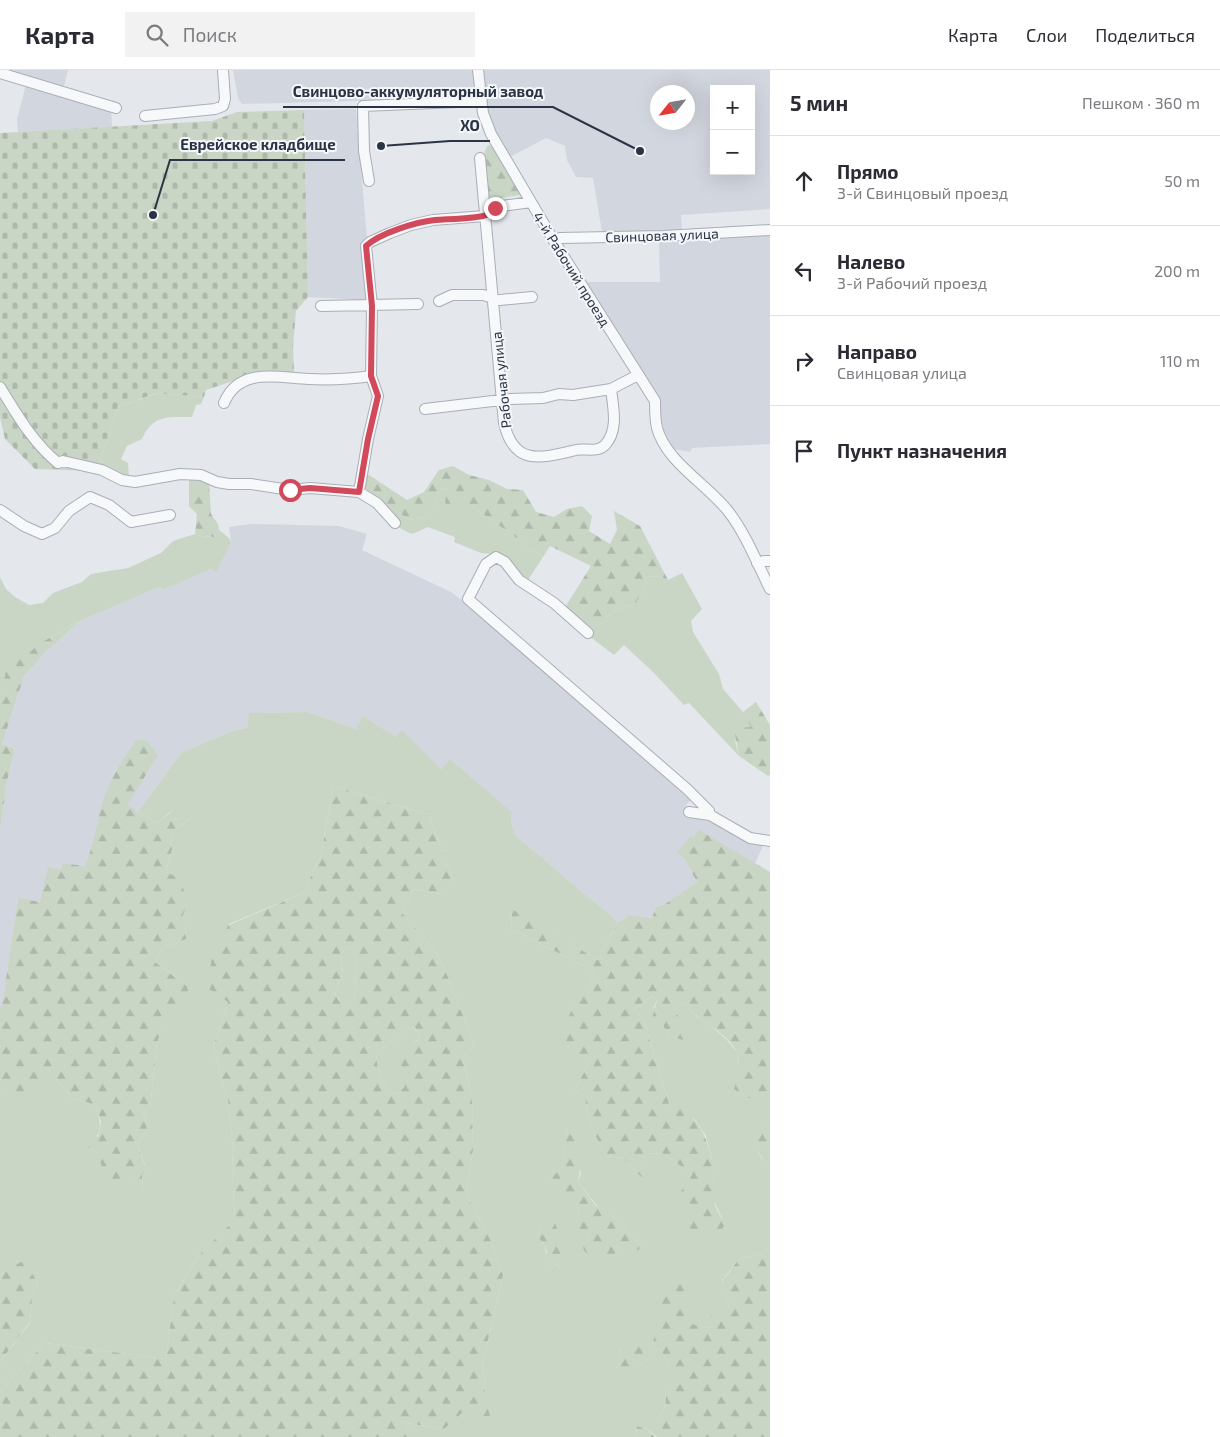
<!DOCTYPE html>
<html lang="ru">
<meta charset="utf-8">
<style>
:root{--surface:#fff;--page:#f2f2f3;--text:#2b2b33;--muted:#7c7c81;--line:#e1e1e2}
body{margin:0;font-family:"Exo 2",sans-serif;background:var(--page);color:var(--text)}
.controls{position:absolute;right:15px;top:15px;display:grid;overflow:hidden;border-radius:0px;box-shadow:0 5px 20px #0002}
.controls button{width:45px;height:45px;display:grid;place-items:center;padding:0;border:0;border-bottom:1px solid var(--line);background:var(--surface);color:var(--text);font:25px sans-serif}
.compass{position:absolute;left:650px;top:15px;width:45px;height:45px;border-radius:50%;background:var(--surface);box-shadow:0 5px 20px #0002;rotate:239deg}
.stop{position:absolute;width:15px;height:15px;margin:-11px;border:4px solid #d1495b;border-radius:50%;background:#fff}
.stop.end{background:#d1495b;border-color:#fff;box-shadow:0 1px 5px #0008}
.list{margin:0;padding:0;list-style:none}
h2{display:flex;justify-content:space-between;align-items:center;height:65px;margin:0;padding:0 20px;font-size:21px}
h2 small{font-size:16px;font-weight:400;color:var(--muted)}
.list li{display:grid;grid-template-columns:32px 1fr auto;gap:15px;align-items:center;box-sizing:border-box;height:90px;padding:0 20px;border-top:1px solid var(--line)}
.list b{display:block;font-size:19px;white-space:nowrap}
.list p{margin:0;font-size:16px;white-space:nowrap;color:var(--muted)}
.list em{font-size:16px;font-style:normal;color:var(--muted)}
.icon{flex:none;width:28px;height:28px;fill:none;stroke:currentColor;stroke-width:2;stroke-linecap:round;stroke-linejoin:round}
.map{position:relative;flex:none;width:770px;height:1367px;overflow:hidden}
header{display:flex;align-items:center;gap:30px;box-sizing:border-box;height:70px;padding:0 25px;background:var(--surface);border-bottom:1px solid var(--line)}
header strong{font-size:24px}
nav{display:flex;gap:28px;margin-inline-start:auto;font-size:18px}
.search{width:350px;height:45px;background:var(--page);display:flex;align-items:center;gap:12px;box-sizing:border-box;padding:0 18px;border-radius:0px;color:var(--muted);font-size:19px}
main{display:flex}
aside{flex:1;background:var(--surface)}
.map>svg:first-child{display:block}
.built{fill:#d2d6de;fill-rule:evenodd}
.green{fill:#c9d6c5;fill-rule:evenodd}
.forest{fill:url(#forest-firs);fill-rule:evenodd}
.cemetery{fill:url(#cemetery-stones)}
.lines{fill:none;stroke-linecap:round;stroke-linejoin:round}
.minor-casing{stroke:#a9aeb7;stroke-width:12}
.minor{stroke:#f7f8fa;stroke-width:10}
.route{stroke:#d1495b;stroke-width:6}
.labels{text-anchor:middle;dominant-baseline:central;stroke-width:4;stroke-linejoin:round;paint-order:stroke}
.street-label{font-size:14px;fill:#2b3445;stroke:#f4f6f9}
.leader{fill:none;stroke:#2b3445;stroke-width:2}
.callout-dot{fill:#2b3445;stroke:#f4f6f9;stroke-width:2}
.callout-label{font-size:15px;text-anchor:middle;font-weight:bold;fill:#2b3445;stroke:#f4f6f9;stroke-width:4;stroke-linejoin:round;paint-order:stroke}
</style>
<header>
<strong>Карта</strong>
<div class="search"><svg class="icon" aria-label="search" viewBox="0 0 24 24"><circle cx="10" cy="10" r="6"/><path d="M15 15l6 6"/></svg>Поиск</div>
<nav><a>Карта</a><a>Слои</a><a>Поделиться</a></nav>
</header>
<main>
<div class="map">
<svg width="770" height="1367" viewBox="0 0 770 1367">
<defs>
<pattern id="forest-firs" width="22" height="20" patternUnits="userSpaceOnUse" patternTransform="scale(1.25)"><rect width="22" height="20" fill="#c9d6c5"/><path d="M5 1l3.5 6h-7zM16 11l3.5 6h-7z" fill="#adb8ab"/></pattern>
<pattern id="cemetery-stones" width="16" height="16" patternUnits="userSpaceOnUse" patternTransform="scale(1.25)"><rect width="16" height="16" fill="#c9d6c5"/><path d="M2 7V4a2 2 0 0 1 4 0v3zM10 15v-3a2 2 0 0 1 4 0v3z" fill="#adb8ab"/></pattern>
</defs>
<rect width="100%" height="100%" fill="#e4e7ec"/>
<!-- built -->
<path class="built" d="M 3,0 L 68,0 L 63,20 Z
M 233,0 L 473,0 L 474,20 L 468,27 L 463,28 L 242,34 L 238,28 Z
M 482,0 L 770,0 L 770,139 L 681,145 L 682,160 L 602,162 L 593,108 L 576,107 L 567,90 L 565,76 L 546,68 L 510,87 L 492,56 L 486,43 ZM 714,19 L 751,19 L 751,101 L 714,101 ZM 658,22 L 688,22 L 688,52 L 658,52 Z
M 26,15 L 111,40 L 112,57 L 18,62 L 17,49 Z
M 356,39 L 367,169 L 362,172 L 370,229 L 366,230 L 308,227 L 304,40 Z
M 770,163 L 770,374 L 692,378 L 690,382 L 673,379 L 663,359 L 659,331 L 586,212 L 660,212 L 659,171 Z
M 251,454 L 339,456 L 367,464 L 362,480 L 451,522 L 515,571 L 693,728 L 686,735 L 688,744 L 705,747 L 764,773 L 755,794 L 699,761 L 684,788 L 697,812 L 665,834 L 656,837 L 652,848 L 630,845 L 618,852 L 515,765 L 511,752 L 512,742 L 450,689 L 441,699 L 402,661 L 396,667 L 363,646 L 356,659 L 308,642 L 249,643 L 247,658 L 232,661 L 181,683 L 138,742 L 128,734 L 90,784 L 85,796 L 62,793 L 61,800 L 40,832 L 18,829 L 2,938 L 0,937 L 0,760 L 7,711 L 15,679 L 2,674 L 24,606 L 48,580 L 80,551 L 160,517 L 163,520 L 211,499 L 231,473 L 229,457 Z"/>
<!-- green -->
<path class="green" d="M 158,323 L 204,327 L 201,334 L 196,335 L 192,347 C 168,347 153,344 142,369 L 127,376 L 121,389 L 128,393 L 129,407 L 124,407 L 99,393 L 118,337 Z
M 447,418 L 445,436 L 472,436 L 543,487 L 528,510 L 496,484 L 481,483 L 454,472 L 455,467 L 428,457 L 412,464 C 391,456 382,440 369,423 L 410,450 C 431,446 435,441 439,420 Z
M 219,460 L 229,468 L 231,473 L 216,502 L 211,499 L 163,520 L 160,517 L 80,551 L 44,571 L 3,618 L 0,619 L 0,507 L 6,519 L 15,527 L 29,535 L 43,533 L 53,523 L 82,512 L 91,504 L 128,498 L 161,483 L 173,471 L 195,464 L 202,466 L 214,467 Z
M 682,503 L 702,539 L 691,551 L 693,562 L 719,604 L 723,619 L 743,642 L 752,657 L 735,671 L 739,686 L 689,633 L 684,635 L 653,602 L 624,575 L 614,585 L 589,566 L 590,558 L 603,553 L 607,547 L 617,539 L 636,533 L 643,520 L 646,507 L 659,506 L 668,510 Z
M 308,642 L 356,659 L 363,646 L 396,667 L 402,660 L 441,699 L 450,689 L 512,742 L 511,752 L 515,765 L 618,852 L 598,890 L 512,840 L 511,859 L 596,902 L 571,941 L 568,977 L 588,995 L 575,1019 L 585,1028 L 589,1051 L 605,1086 L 623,1088 L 644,1110 L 646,1083 L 665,1084 L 692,1105 L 725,1155 L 714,1131 L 714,1113 L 711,1084 L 706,1066 L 694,1048 L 670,1037 L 644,951 L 634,939 L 652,926 L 657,930 L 654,937 L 661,953 L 670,966 L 674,941 L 683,932 L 695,945 L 709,954 L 727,970 L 737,982 L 739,1004 L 764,1029 L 763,1021 L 770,1021 L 770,1051 L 762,1057 L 758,1082 L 770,1102 L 770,1177 L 762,1183 L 738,1190 L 722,1211 L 730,1239 L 712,1258 L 691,1255 L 653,1275 L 621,1277 L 618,1297 L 639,1297 L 659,1278 L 670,1295 L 670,1317 L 665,1322 L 666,1334 L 657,1350 L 657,1367 L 647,1359 L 637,1356 L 636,1367 L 407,1367 L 406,1353 L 444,1359 L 486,1316 L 482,1296 L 503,1205 L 491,1171 L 466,1124 L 473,1080 L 472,1025 L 463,991 L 474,974 L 448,907 L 434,878 L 402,843 L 414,819 L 441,824 L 452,809 L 429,745 L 333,716 L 321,786 L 303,823 L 229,854 L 228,932 L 213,977 L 228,1031 L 233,1079 L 232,1100 L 235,1151 L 200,1184 L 174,1226 L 166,1289 L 45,1273 L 0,1321 L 0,1292 L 30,1253 L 32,1230 L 38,1213 L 24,1191 L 0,1205 L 0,1023 L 6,1027 L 43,1010 L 57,1010 L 72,1028 L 96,1035 C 102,1056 102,1061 89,1078 L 98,1083 L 143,1121 L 142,1105 L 146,1097 L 137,1074 L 147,1059 L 143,1041 L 150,1039 L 157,973 L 177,908 L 155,892 L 162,879 L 186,869 L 185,856 L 189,846 L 182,848 L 166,802 L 172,779 L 171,763 L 191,747 L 175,750 L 171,741 L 158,753 L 138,742 L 181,683 L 232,661 L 247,658 L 249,643 ZM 568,1060 L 581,1103 L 578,1112 L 598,1137 L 609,1143 L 641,1176 L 639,1180 L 622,1176 L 613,1186 L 602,1183 L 588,1171 L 587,1166 L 575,1156 L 579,1142 L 577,1131 L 551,1109 L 562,1096 ZM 541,1157 L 561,1199 L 554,1193 L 547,1195 L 545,1175 L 537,1166 Z
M 348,877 L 354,881 L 357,890 L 354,935 C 344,936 340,933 335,924 L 343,903 L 340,884 Z
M 409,957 L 414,958 L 420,965 L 419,970 L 415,971 L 401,997 L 405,1007 L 405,1016 L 398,1024 L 392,1023 C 382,1012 376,997 376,982 L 397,969 Z"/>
<!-- forest -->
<path class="forest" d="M 494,74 L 521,122 L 520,125 L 493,129 L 486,125 L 482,89 L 487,76 Z
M 453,396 L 469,405 L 489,410 L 507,419 L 523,420 L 536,442 L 554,447 L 567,439 L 582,436 L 592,446 L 589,461 L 610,474 L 617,460 L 614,441 L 640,456 L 668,510 L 659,506 L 646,507 L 643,520 L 636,533 L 617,539 L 607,547 L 603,553 L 590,558 L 589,566 L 564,539 L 591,496 L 550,476 L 543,487 L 472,436 L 448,442 L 445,436 L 446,418 L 439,420 C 435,441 431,446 410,450 L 369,423 L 364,417 L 366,403 L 407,430 L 424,422 L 439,400 Z
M 189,407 L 209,412 L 211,444 L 218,454 L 219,460 L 214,467 L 202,466 L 195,464 L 197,444 L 189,436 Z
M 80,551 L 48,580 L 24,606 L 2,674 L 15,679 L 7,711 L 0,760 L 0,619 L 3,618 L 6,600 L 44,571 Z
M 756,632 L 770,655 L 770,705 L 768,706 L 739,686 L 734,658 L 751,657 L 743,642 Z
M 138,669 L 147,671 L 158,685 L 128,734 L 138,742 L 158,753 L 172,741 L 175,750 L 192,746 L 171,763 L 172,779 L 166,802 L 181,809 L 187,833 L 182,848 L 190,846 L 185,856 L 186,869 L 162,879 L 155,892 L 187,916 L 191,935 L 166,946 L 157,973 L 150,1039 L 143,1041 L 147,1059 L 137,1074 L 146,1098 L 142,1105 L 143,1122 L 131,1111 L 120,1115 L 103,1101 L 98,1083 L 89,1078 L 84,1070 L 91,1064 L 98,1067 L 101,1052 L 96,1035 L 72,1028 L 57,1010 L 43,1010 L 38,1025 C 22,1031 15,1034 0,1023 L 0,937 L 2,937 L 18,828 L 40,832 L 48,797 L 61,800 L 62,793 L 85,796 C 95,773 97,749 105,725 C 111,709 127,681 138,669 Z
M 333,716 L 429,745 L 452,809 L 442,824 L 414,819 L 402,843 L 434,878 L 448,907 L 474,974 L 463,991 L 472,1025 L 473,1080 L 466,1124 L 491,1171 L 503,1205 L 482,1296 L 486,1316 L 484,1318 L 490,1347 L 463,1342 L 444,1359 L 406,1353 L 407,1367 L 0,1367 L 0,1321 L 45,1273 L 166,1289 L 174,1226 L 200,1184 L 235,1150 L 232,1100 L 233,1079 L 228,1031 L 213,977 L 228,932 L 209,919 L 212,878 L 229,855 L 303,823 L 321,786 ZM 348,877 L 354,881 L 357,890 L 354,934 C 344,936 339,933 335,924 L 343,903 L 340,884 ZM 409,957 L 415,958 L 420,965 L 419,970 C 408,973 400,984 401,996 C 402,1003 405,1008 405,1016 L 398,1024 L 392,1023 C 382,1012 376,997 376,982 L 397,969 Z
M 699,760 L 770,802 L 770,1021 L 763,1021 L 765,1029 L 747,1028 L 734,1019 C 738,1007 740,996 737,984 C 735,971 708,954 697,946 C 692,943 688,937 683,932 L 674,941 L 687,957 L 683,970 L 670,966 L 661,953 L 652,949 L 657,930 L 652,926 L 634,939 L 644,951 L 670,1037 L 684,1038 C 707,1061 713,1082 714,1114 C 715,1119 714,1125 714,1130 C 715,1138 721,1147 725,1154 L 720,1163 L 691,1160 L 678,1126 L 692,1105 L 665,1084 L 646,1083 L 645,1111 L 623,1088 L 605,1086 L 589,1051 L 585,1028 L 575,1019 L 588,995 C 582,990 571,983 568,976 C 557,949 584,923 596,902 L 511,859 L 512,839 L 598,890 L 618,852 L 630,845 L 652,848 L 656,837 L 665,834 L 697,812 L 684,788 L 677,783 L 691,766 L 694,767 Z
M 770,1051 L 770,1102 L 753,1072 L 762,1057 Z
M 568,1059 L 576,1062 L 581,1094 L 578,1112 L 597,1137 L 601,1133 L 609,1135 L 609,1143 L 641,1176 L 639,1180 L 627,1181 L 622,1176 L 613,1187 L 606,1188 L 602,1183 L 593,1186 L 585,1182 L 581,1173 L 588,1171 L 587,1166 L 578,1167 L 573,1162 L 579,1142 L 577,1131 L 563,1128 L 551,1109 L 562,1096 Z
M 548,1147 C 550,1148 553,1150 554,1152 C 559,1158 568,1195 566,1203 L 554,1193 L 547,1195 L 544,1186 L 547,1183 L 545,1175 L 537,1166 L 541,1157 L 542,1149 Z
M 770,1177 L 770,1367 L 657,1367 L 657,1350 L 666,1334 L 665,1322 L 670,1317 L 670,1295 L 659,1278 L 639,1297 L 618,1297 L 621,1277 L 635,1270 L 653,1275 L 663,1211 L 688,1208 L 691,1254 L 711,1258 L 711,1244 L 730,1239 L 722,1212 L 738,1190 L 762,1183 Z
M 24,1190 L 38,1213 L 32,1230 L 30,1252 L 0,1292 L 0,1205 Z
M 637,1356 L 647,1359 L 655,1367 L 636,1367 Z"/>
<!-- cemetery -->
<path class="cemetery" d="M 304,40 L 308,227 L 296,241 L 293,277 L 294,303 L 248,306 L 206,320 L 204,327 L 157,323 L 118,337 L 99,393 L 92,401 L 35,399 L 5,369 L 0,347 L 0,63 L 212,51 L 237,42 Z"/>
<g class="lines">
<defs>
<path id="minor" d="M 478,0 L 483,43 L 491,64 L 554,171 L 655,331 C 655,340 655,350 657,358 C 666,392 707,414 728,441 C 746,464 757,493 770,519
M 0,3 L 116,38
M 145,46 L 215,39 L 223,36 L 225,29 L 223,0
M 480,88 L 504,353 C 514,397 542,388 576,380 C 585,378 597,383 605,375 C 619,360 613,337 611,319
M 369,111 L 364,81 L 363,36 L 481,31
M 554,171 L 560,168 L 664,166 L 770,160
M 439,231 L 452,225 L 483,225 L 500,230 L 532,227
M 321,236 L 418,234
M 0,317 C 16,343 33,373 58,393 L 63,391 L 102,400 L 122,410 L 135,412 L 180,404 L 201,405 L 217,412 L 229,414 L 251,414 L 290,420 L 310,418 L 359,422 L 377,433 L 395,453
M 224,333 C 239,296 279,308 309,309 C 330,310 351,309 371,306
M 425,339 L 510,329 L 543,328 L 559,324 L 573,325 L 611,319 L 638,305
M 359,422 L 368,369 L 378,326 L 371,306 L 372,236 L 366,176 L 370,172 L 390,163 L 411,155 L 433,150 L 485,146 L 495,137 L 531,132
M 0,440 L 24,456 L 42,464 L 55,458 L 69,441 L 90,427 L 109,435 L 131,452 L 170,445
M 757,493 L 764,491 L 770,491
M 588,563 L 554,533 L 519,510 L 505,492 L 496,487 L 486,494 L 468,529 L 687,719 L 709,741 L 710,745
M 689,742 L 710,745 L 750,768 L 770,771"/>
</defs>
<!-- minor casing -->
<use href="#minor" class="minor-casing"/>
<!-- minor -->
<use href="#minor" class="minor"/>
</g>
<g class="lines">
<!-- route -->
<path class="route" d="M 290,420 L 310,418 L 359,422 L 368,369 L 378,326 L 371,306 L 372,236 L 366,176 C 380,163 416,152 435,150 C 446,149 477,149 486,145 C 489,143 492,140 495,138"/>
</g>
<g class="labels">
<!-- street labels -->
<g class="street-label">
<text transform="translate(662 165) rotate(-2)">Свинцовая улица</text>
<text transform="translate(572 199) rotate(58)">4-й Рабочий проезд</text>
<text transform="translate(501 310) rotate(-96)">Рабочая улица</text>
</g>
</g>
<!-- callouts -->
<path class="leader" d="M640 81L553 37H283M381 76L450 71H490M153 145L170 90H345"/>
<g class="callout-dot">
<circle cx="640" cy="81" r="5"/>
<circle cx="381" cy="76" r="5"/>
<circle cx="153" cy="145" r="5"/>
</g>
<g class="callout-label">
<text x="418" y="27">Свинцово-аккумуляторный завод</text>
<text x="470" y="61">ХО</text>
<text x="258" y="80">Еврейское кладбище</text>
</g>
</svg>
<div class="controls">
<button>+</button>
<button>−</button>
</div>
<svg class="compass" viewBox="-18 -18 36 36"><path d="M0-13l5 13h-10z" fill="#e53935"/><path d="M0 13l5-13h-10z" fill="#7c7c81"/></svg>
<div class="stop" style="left:290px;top:420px"></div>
<div class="stop end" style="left:495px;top:138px"></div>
</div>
<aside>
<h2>5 мин<small>Пешком · 360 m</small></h2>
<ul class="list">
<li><svg class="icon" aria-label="ahead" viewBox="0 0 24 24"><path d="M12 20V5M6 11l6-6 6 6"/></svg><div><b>Прямо</b><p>3-й Свинцовый проезд</p></div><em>50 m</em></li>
<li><svg class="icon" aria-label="left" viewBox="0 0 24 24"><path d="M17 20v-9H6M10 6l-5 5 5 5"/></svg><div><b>Налево</b><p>3-й Рабочий проезд</p></div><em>200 m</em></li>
<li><svg class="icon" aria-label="right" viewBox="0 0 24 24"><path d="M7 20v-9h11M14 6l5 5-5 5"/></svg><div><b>Направо</b><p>Свинцовая улица</p></div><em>110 m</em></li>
<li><svg class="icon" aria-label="arrive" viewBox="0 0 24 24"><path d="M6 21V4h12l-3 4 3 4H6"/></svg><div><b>Пункт назначения</b></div></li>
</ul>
</aside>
</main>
